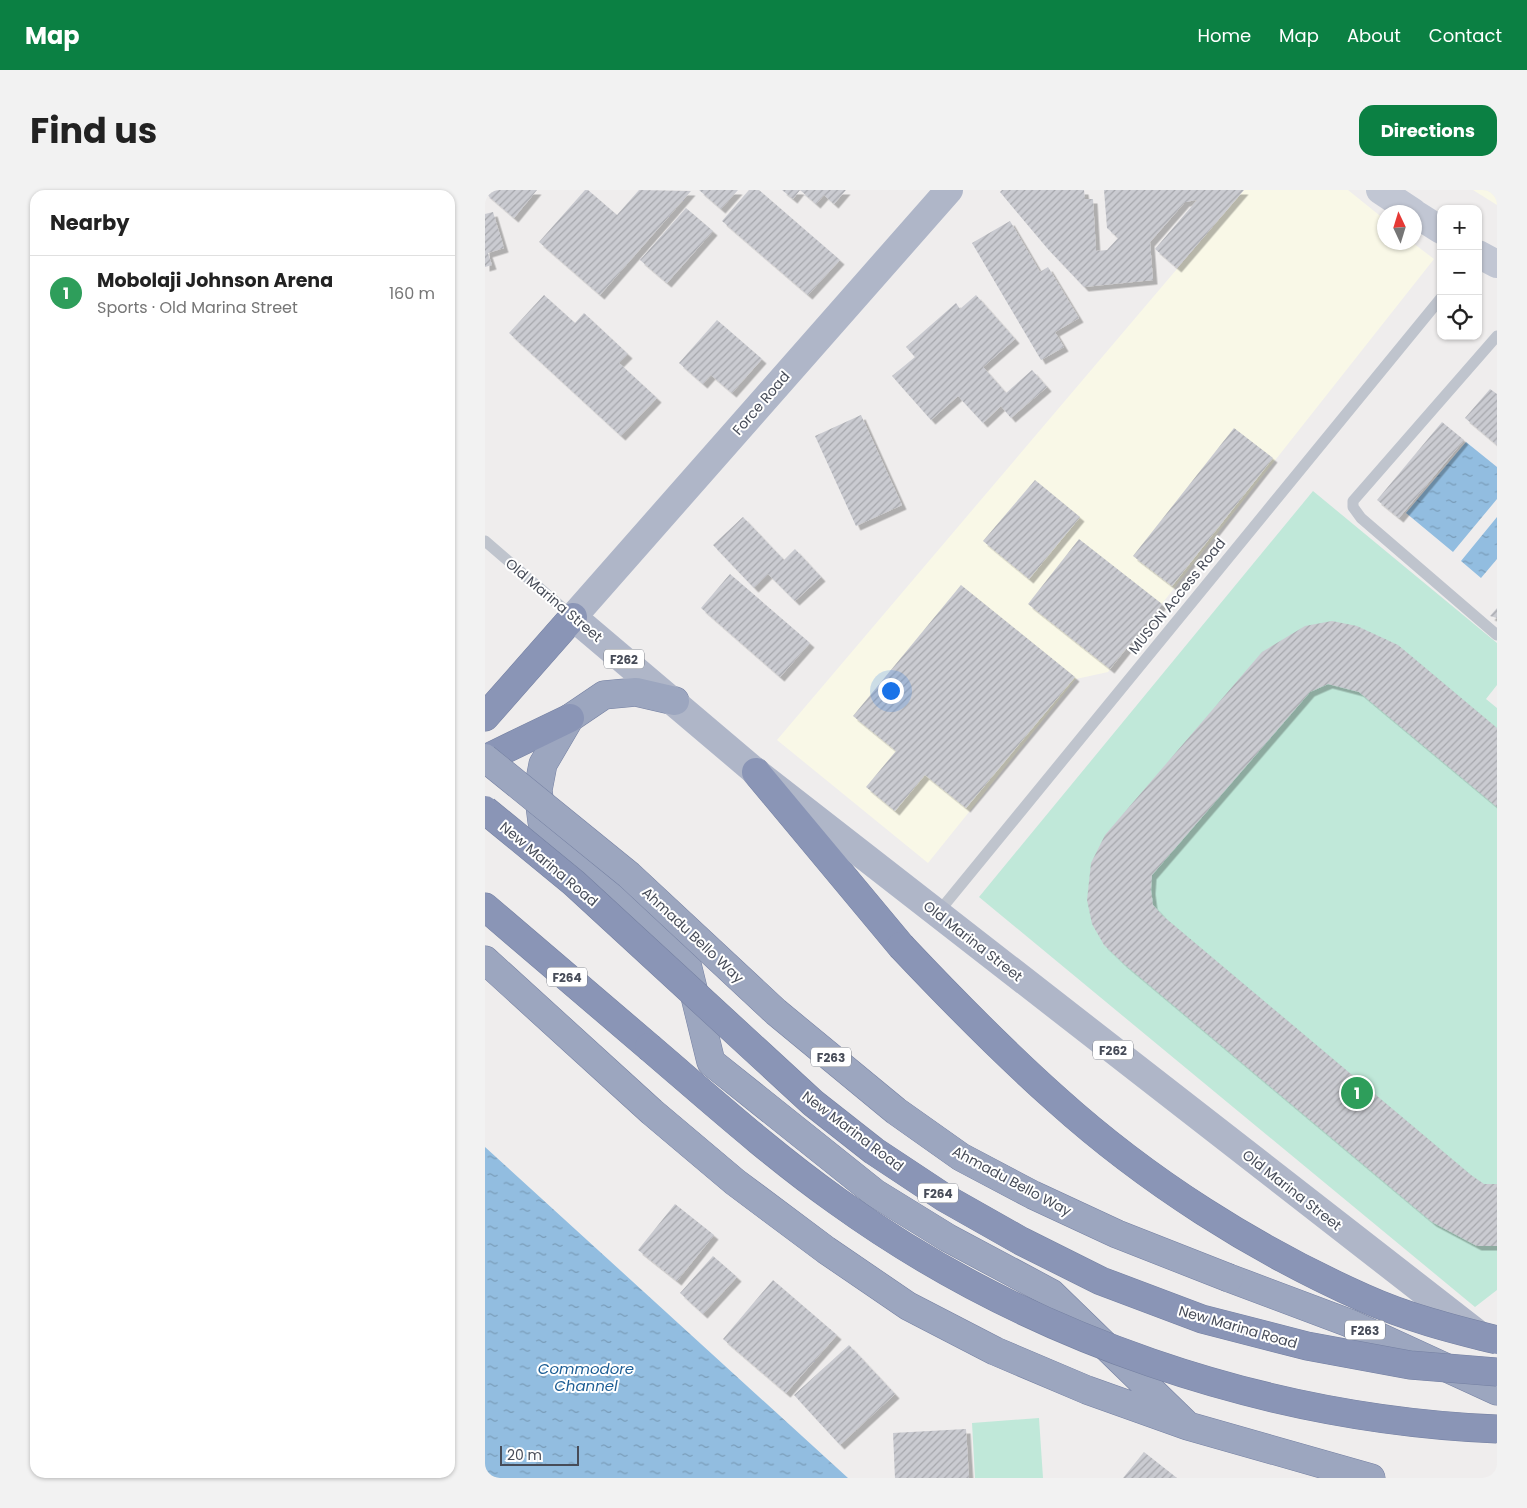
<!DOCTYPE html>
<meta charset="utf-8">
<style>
:root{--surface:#fff;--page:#f2f2f2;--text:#222;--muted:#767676;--line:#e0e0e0;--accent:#0b8043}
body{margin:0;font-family:Poppins,sans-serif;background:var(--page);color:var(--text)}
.controls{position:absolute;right:15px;top:15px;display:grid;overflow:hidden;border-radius:10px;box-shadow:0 1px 4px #0004}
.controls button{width:45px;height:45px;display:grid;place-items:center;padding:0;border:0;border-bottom:1px solid var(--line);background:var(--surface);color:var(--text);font:25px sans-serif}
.compass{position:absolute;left:892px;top:15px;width:45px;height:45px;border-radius:50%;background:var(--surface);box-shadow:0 1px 4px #0004;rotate:356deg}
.scale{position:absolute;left:15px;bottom:12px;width:79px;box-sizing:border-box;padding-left:5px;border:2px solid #474c58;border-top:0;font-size:14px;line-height:18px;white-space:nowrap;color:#474c58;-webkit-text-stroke:4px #fff;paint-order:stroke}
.you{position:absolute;left:405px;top:500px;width:18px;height:18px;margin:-12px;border:4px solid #fff;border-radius:50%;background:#1a73e8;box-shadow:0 0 0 8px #1a73e833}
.badge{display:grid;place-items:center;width:32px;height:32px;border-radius:50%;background:var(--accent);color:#fff;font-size:16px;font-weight:700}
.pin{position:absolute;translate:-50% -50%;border:2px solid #fff;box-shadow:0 1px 5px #0006}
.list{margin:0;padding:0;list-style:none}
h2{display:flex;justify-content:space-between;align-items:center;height:65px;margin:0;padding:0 20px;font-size:21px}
h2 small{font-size:16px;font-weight:400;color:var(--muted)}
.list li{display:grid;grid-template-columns:32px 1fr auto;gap:15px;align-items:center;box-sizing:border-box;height:75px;padding:0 20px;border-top:1px solid var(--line)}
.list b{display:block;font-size:19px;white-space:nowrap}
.list p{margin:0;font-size:16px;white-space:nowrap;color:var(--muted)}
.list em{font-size:16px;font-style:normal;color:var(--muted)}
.icon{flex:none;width:28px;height:28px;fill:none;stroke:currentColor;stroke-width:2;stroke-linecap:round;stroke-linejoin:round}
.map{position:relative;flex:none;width:1012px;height:1288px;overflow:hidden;border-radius:15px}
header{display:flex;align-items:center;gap:30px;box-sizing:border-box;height:70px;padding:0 25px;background:var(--accent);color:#fff}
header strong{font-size:24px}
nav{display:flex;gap:28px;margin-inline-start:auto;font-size:18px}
.intro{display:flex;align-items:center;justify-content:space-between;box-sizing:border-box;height:120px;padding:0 30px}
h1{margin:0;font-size:35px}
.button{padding:12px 22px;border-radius:15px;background:var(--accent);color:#fff;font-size:18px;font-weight:700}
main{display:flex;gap:30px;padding:0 30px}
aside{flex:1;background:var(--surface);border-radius:15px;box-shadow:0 1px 4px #0004}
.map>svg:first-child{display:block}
.commercial{fill:#f9f8e7}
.garden{fill:#c0e8d9}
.water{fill:url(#water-ripples)}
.building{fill:url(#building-hatch);filter:url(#shadow)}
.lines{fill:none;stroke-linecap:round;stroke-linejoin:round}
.trunk-casing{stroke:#7580a2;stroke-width:29}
.motorway-casing{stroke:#7580a2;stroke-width:29}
.service{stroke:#bfc4cd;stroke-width:11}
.secondary{stroke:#c1c6d3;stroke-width:28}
.primary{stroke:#afb6c8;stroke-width:28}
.trunk{stroke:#9ca6bf;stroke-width:28}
.motorway{stroke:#8a95b6;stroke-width:28}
.trunk-bridge-casing{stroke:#7580a2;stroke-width:29;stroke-linecap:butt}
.motorway-bridge-casing{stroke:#7580a2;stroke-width:29;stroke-linecap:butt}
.trunk-bridge{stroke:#9ca6bf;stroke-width:28}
.motorway-bridge{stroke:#8a95b6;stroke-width:28}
.labels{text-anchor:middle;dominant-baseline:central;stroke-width:4;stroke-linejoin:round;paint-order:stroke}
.shield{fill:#fff;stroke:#7e828a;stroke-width:1}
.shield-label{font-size:12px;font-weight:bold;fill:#474c58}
.street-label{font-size:14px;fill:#474c58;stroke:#fff}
.water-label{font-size:15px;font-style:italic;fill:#1d5e95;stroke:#fff}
</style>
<header>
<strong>Map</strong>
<nav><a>Home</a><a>Map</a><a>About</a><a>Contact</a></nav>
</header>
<div class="intro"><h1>Find us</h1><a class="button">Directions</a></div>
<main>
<aside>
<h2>Nearby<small></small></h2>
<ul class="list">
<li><span class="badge" style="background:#2e9e5b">1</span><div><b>Mobolaji Johnson Arena</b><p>Sports · Old Marina Street</p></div><em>160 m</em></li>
</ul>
</aside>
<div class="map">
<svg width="1012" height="1288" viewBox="0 0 1012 1288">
<defs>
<pattern id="water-ripples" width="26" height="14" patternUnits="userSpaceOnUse" patternTransform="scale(1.25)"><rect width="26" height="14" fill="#92bde0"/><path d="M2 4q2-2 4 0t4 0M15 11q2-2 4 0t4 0" fill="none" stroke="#799cb8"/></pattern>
<pattern id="building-hatch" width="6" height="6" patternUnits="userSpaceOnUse" patternTransform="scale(1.25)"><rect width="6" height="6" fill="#cacbd1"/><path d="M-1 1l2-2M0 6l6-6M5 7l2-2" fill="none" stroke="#a6a7ac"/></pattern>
<filter id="shadow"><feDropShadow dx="4.5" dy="4.5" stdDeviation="0" flood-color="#0004"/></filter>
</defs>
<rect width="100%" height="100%" fill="#efeded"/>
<!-- commercial -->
<path class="commercial" d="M 759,0 L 863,0 L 899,29 L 899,52 L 928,53 L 949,69 L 623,482 L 591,489 L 443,673 L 292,550 Z
M 988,0 L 1012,0 L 1012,15 Z"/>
<!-- garden -->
<path class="garden" d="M 828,301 L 1012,453 L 1012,495 L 1001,509 L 1012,518 L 1012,1100 L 990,1117 L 494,707 Z
M 554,1228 L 558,1288 L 490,1288 L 487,1233 Z"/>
<!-- water -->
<path class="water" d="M 981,252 L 1012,277 L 1012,309 L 968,362 L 921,323 Z
M 1012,327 L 1012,369 L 996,388 L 976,371 Z
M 0,957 L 363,1288 L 0,1288 Z"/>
<!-- building -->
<path class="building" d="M 0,0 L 52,0 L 29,28 L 0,3 Z
M 100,0 L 103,0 L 132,25 L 154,0 L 206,1 L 115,105 L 54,52 Z
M 214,0 L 253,0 L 236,19 Z
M 264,0 L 274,0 L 355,70 L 323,105 L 237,31 Z
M 297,0 L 361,0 L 349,14 L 339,5 L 331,14 L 315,0 L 308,9 Z
M 517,0 L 599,0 L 600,9 L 608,9 L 611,61 L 622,60 L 633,48 L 622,38 L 619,0 L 759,0 L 692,78 L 670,59 L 712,10 L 700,12 L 665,52 L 668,90 L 599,97 L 562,58 L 515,2 Z
M 201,18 L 228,41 L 182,93 L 155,70 Z
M 8,22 L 19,58 L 3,63 L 7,75 L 0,77 L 0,24 Z
M 525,31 L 555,82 L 563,77 L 594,128 L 570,142 L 579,157 L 556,170 L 487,53 Z
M 59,105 L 90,133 L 99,123 L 143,164 L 134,173 L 172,208 L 136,246 L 24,143 Z
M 491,105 L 530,149 L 498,177 L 521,203 L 547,180 L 562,197 L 526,228 L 516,216 L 498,233 L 473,206 L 446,230 L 407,186 L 430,167 L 421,157 L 471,113 L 475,119 Z
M 232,130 L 277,169 L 247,203 L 226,185 L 218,194 L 194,173 Z
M 1005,199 L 1012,204 L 1012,255 L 980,228 Z
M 376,225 L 417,315 L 371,336 L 330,246 Z
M 957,232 L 979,250 L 914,328 L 892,310 Z
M 749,238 L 788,268 L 687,396 L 648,366 Z
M 550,290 L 595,327 L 544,389 L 498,351 Z
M 258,327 L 299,370 L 310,359 L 336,387 L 310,411 L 283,384 L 269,398 L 228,355 Z
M 594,349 L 677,414 L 625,479 L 543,414 Z
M 245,384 L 325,453 L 295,487 L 216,418 Z
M 476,395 L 590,487 L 481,618 L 440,585 L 410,621 L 381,597 L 411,561 L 368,526 Z
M 1012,418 L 1012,428 L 1005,426 Z
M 847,431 L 872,436 L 913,455 L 1012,538 L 1012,617 L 874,502 L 843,494 L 825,502 L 667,685 L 666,700 L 668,715 L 678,726 L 986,985 L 999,994 L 1012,994 L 1012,1056 L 992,1056 L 947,1032 L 638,773 L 619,755 L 607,734 L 602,710 L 606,673 L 620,645 L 777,462 L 820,436 Z
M 190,1014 L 229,1045 L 192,1091 L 153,1060 Z
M 228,1066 L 252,1087 L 218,1124 L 195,1103 Z
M 288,1090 L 352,1145 L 301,1203 L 238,1149 Z
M 364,1155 L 410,1204 L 355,1255 L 309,1205 Z
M 481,1239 L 484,1288 L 410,1288 L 408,1243 Z
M 659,1262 L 692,1288 L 638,1288 Z"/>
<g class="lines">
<defs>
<path id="trunk" d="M 190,511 L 151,502 L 119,505 L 85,528 L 58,574 L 53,600 L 57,632 L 72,655 L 144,715 L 200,766 L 226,872 L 390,1003 L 463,1048 L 566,1103 L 703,1236
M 0,770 L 167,922 L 250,992 L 341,1060 L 423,1116 L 510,1161 L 602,1200 L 703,1236 L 886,1288
M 744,1088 L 864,1133 L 1012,1201"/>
<path id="motorway" d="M 0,527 L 88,427
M 0,569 L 85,528
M 271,582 L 416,756
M 0,717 L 164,857"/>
</defs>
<!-- trunk casing -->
<use href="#trunk" class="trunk-casing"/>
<!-- motorway casing -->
<use href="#motorway" class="motorway-casing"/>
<!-- service -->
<path class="service" d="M 1012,146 L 868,311 L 868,317 L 876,328 L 1012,445
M 0,351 L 88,427
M 452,724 L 956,108"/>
<!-- secondary -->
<path class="secondary" d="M 895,0 L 928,22
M 929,23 L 956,40
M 993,64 L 1012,74"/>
<!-- primary -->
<path class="primary" d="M 464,0 L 88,427 L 271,582 L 997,1147"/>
<!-- trunk -->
<use href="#trunk" class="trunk"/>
<!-- motorway -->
<use href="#motorway" class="motorway"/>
<defs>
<path id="trunk-bridge" d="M 0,568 L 144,685 L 291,822 L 411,921 L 476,967 L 548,1005 L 632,1044 L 744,1088"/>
<path id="motorway-bridge" d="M 0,620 L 89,693 L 328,913 L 389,961 L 460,1008 L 536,1051 L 616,1091 L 717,1129 L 822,1156 L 925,1175 L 1012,1182
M 416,756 C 466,809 517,861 572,910 C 662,991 769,1059 879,1108 C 921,1127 967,1139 1012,1150
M 164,857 C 226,910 286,964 352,1011 C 542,1148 779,1229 1012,1239"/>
</defs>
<!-- trunk-bridge casing -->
<use href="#trunk-bridge" class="trunk-bridge-casing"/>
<!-- motorway-bridge casing -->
<use href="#motorway-bridge" class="motorway-bridge-casing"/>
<!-- trunk-bridge -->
<use href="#trunk-bridge" class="trunk-bridge"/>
<!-- motorway-bridge -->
<use href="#motorway-bridge" class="motorway-bridge"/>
</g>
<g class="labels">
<!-- shield labels -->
<g class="shield">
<rect x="119" y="459.5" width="40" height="19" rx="4"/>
<rect x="62" y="777.5" width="40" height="19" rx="4"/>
<rect x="608" y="850.5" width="40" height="19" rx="4"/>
<rect x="326" y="857.5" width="40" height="19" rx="4"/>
<rect x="433" y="993.5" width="40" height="19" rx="4"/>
<rect x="860" y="1130.5" width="40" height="19" rx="4"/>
</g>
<g class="shield-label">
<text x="139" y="469">F262</text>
<text x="82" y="787">F264</text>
<text x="628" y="860">F262</text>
<text x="346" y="867">F263</text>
<text x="453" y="1003">F264</text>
<text x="880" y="1140">F263</text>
</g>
<!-- street labels -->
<g class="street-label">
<text transform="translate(276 213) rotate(-49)">Force Road</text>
<text transform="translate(692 406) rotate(-51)">MUSON Access Road</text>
<text transform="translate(69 410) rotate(40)">Old Marina Street</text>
<text transform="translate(64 674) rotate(40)">New Marina Road</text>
<text transform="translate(208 745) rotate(43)">Ahmadu Bello Way</text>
<text transform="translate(488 751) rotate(38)">Old Marina Street</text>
<text transform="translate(368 941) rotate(37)">New Marina Road</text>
<text transform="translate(527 991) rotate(28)">Ahmadu Bello Way</text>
<text transform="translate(807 1000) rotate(38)">Old Marina Street</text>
<text transform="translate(753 1137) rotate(16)">New Marina Road</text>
</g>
<!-- water labels -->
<g class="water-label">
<text x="101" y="1178">Commodore<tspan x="101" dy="17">Channel</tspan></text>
</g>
</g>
</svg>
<div class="controls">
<button>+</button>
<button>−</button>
<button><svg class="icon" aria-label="locate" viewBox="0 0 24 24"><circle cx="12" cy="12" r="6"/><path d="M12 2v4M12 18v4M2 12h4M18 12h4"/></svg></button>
</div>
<svg class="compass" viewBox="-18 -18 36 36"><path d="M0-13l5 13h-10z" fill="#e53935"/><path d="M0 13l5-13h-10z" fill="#767676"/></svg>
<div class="scale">20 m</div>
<div class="you"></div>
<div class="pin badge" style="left:872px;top:903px;background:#2e9e5b">1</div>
</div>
</main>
